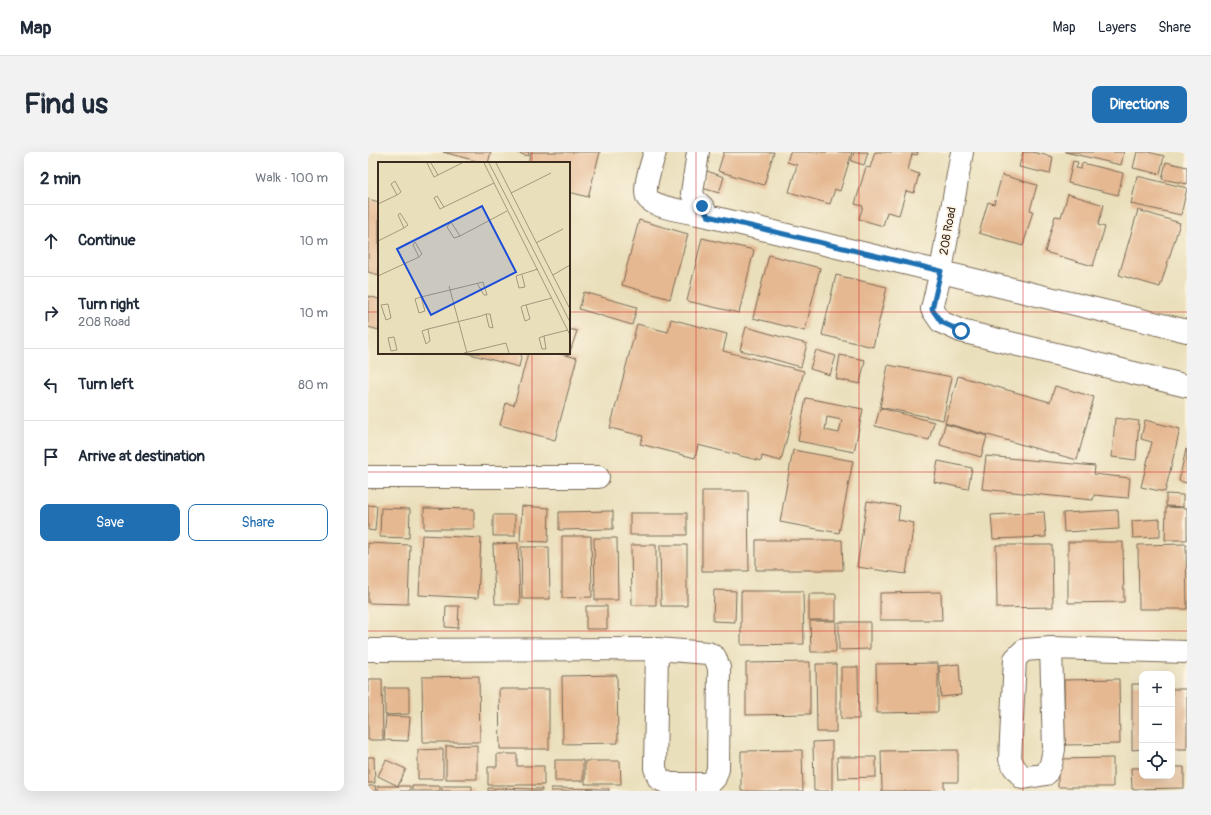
<!DOCTYPE html>
<meta charset="utf-8">
<style>
:root{--surface:#fff;--page:#f2f2f3;--text:#1f2937;--muted:#747a83;--line:#e0e1e3;--accent:#1f6fb2}
body{margin:0;font-family:Pangolin,sans-serif;background:var(--page);color:var(--text)}
.controls{position:absolute;right:12px;bottom:12px;display:grid;overflow:hidden;border-radius:8px;box-shadow:0 4px 16px #0002}
.controls button{width:36px;height:36px;display:grid;place-items:center;padding:0;border:0;border-bottom:1px solid var(--line);background:var(--surface);color:var(--text);font:20px sans-serif}
.stop{position:absolute;width:12px;height:12px;margin:-9px;border:3px solid #1f6fb2;border-radius:50%;background:#fff}
.stop.end{background:#1f6fb2;border-color:#fff;box-shadow:0 1px 4px #0008}
.list{margin:0;padding:0;list-style:none}
h2{display:flex;justify-content:space-between;align-items:center;height:52px;margin:0;padding:0 16px;font-size:17px}
h2 small{font-size:13px;font-weight:400;color:var(--muted)}
.list li{display:grid;grid-template-columns:26px 1fr auto;gap:12px;align-items:center;box-sizing:border-box;height:72px;padding:0 16px;border-top:1px solid var(--line)}
.list b{display:block;font-size:15px;white-space:nowrap}
.list p{margin:0;font-size:13px;white-space:nowrap;color:var(--muted)}
.list em{font-size:13px;font-style:normal;color:var(--muted)}
.actions{display:flex;gap:8px;padding:12px 16px}
.actions a{flex:1;padding:9px 0;border:1px solid var(--accent);border-radius:8px;text-align:center;font-size:14px;color:var(--accent)}
.actions .main{background:var(--accent);color:#fff}
.icon{flex:none;width:22px;height:22px;fill:none;stroke:currentColor;stroke-width:2;stroke-linecap:round;stroke-linejoin:round}
.map{position:relative;flex:none;width:819px;height:639px;overflow:hidden;border-radius:8px}
header{display:flex;align-items:center;gap:24px;box-sizing:border-box;height:56px;padding:0 20px;background:var(--surface);border-bottom:1px solid var(--line)}
header strong{font-size:19px}
nav{display:flex;gap:22px;margin-inline-start:auto;font-size:14px}
.intro{display:flex;align-items:center;justify-content:space-between;box-sizing:border-box;height:96px;padding:0 24px}
h1{margin:0;font-size:28px}
.button{padding:10px 18px;border-radius:8px;background:var(--accent);color:#fff;font-size:14px;font-weight:700}
main{display:flex;gap:24px;padding:0 24px}
aside{flex:1;background:var(--surface);border-radius:8px;box-shadow:0 4px 16px #0002}
.map>svg:first-child{display:block}
.building{fill:#e5b891;fill-rule:evenodd}
.lines{fill:none;stroke-linecap:round;stroke-linejoin:round}
.minor-casing{stroke:#786955;stroke-width:24}
.minor{stroke:#fff;stroke-width:22}
.route{stroke:#1f6fb2;stroke-width:5}
.grid{fill:none;stroke:#d62828;stroke-width:1;stroke-opacity:0.55}
.labels{text-anchor:middle;dominant-baseline:central;stroke-width:3.5;stroke-linejoin:round;paint-order:stroke}
.street-label{font-size:12px;fill:#3b2a1e;stroke:#fcf5e5}
.inset-road{fill:none;stroke:#a4977c;stroke-width:1}
.view{fill:#1d4ed8;fill-opacity:0.15;stroke:#1d4ed8;stroke-width:2}
.inset-edge{fill:none;stroke:#3b2a1e;stroke-width:2}
</style>
<header>
<strong>Map</strong>
<nav><a>Map</a><a>Layers</a><a>Share</a></nav>
</header>
<div class="intro"><h1>Find us</h1><a class="button">Directions</a></div>
<main>
<aside>
<h2>2 min<small>Walk · 100 m</small></h2>
<ul class="list">
<li><svg class="icon" aria-label="ahead" viewBox="0 0 24 24"><path d="M12 20V5M6 11l6-6 6 6"/></svg><div><b>Continue</b></div><em>10 m</em></li>
<li><svg class="icon" aria-label="right" viewBox="0 0 24 24"><path d="M7 20v-9h11M14 6l5 5-5 5"/></svg><div><b>Turn right</b><p>208 Road</p></div><em>10 m</em></li>
<li><svg class="icon" aria-label="left" viewBox="0 0 24 24"><path d="M17 20v-9H6M10 6l-5 5 5 5"/></svg><div><b>Turn left</b></div><em>80 m</em></li>
<li><svg class="icon" aria-label="arrive" viewBox="0 0 24 24"><path d="M6 21V4h12l-3 4 3 4H6"/></svg><div><b>Arrive at destination</b></div></li>
</ul>
<div class="actions"><a class="main">Save</a><a>Share</a></div>
</aside>
<div class="map">
<svg width="819" height="639" viewBox="0 0 819 639">
<rect width="100%" height="100%" fill="#fcf5e5"/>
<filter id="ink" filterUnits="userSpaceOnUse"><feTurbulence type="fractalNoise" baseFrequency=".025" numOctaves="2"/><feDisplacementMap in="SourceGraphic" scale="8" xChannelSelector="R" yChannelSelector="G"/><feConvolveMatrix kernelMatrix="1 2 1 2 8 2 1 2 1" color-interpolation-filters="sRGB"/></filter>
<filter id="wash" filterUnits="userSpaceOnUse"><feTurbulence type="fractalNoise" baseFrequency=".012" numOctaves="4" result="noise"/><feDisplacementMap in="SourceGraphic" scale="16" xChannelSelector="R" yChannelSelector="G"/><feGaussianBlur stdDeviation="0.9" result="paint"/><feColorMatrix in="noise" values="0 0 0 0 0 0 0 0 0 0 0 0 0 0 0 0 0 1.4 0 .05"/><feComposite in="paint" operator="in"/></filter>
<g filter="url(#wash)">
<rect width="100%" height="100%" fill="#eadfbb"/>
<g id="blocks">
<!-- building -->
<path class="building" d="M 75,0 L 123,0 L 120,11 L 116,11 Z
M 147,0 L 161,0 L 160,4 Z
M 163,0 L 232,0 L 220,45 L 201,40 L 201,11 L 160,11 Z
M 356,0 L 406,0 L 396,33 L 350,19 Z
M 422,0 L 484,0 L 472,39 L 467,37 L 462,52 L 421,40 L 429,13 L 419,10 Z
M 486,0 L 500,0 L 496,13 L 483,9 Z
M 507,0 L 550,0 L 549,3 L 544,2 L 540,18 L 551,22 L 546,41 L 538,39 L 531,63 L 519,60 L 515,74 L 491,67 L 495,54 L 487,52 L 498,15 L 502,16 Z
M 655,0 L 664,0 L 685,5 L 682,22 L 651,15 Z
M 697,0 L 756,0 L 753,13 Z
M 769,0 L 780,0 L 796,4 L 792,22 L 765,16 Z
M 705,9 L 710,10 L 708,16 L 713,17 L 714,11 L 755,21 L 750,43 L 700,31 Z
M 798,10 L 819,15 L 819,32 L 794,27 Z
M 339,19 L 356,25 L 351,41 L 334,36 Z
M 634,23 L 669,33 L 662,58 L 665,59 L 655,94 L 611,81 L 620,50 L 626,52 Z
M 769,24 L 819,36 L 813,63 L 763,52 Z
M 700,42 L 736,53 L 730,73 L 737,75 L 725,114 L 677,100 L 687,64 L 693,65 Z
M 0,47 L 11,50 L 11,123 L 0,120 Z
M 770,58 L 812,71 L 792,135 L 751,123 Z
M 271,68 L 320,82 L 302,147 L 254,133 Z
M 334,86 L 386,98 L 371,161 L 319,149 Z
M 401,103 L 452,116 L 437,179 L 385,166 Z
M 468,123 L 519,135 L 505,195 L 454,183 Z
M 216,140 L 269,155 L 264,173 L 211,157 Z
M 0,144 L 11,147 L 11,178 L 0,175 Z
M 303,167 L 359,182 L 355,199 L 436,219 L 413,309 L 394,304 L 393,309 L 330,293 L 327,306 L 272,292 L 275,284 L 242,276 L 269,172 L 300,180 Z
M 378,175 L 439,192 L 433,215 L 372,198 Z
M 201,177 L 209,179 L 201,203 Z
M 448,198 L 468,204 L 462,223 L 442,217 Z
M 98,201 L 154,201 L 151,215 Z
M 160,201 L 189,201 L 209,206 L 187,288 L 132,273 L 138,251 L 146,253 Z
M 472,203 L 497,208 L 492,232 L 468,227 Z
M 520,213 L 584,225 L 575,268 L 512,255 Z
M 590,224 L 682,250 L 687,234 L 726,245 L 709,308 L 577,271 Z
M 438,246 L 495,257 L 486,300 L 430,289 ZM 459,265 L 474,268 L 471,281 L 457,278 Z
M 512,256 L 566,270 L 561,288 L 507,274 Z
M 747,266 L 771,269 L 768,308 L 744,305 Z
M 777,268 L 812,277 L 797,340 L 773,335 L 784,290 L 773,287 Z
M 577,272 L 619,284 L 613,305 L 572,293 Z
M 818,297 L 819,298 L 819,331 L 811,329 Z
M 425,298 L 485,309 L 471,381 L 412,370 Z
M 618,304 L 727,314 L 726,322 L 762,326 L 760,346 L 726,343 L 725,348 L 614,337 Z
M 570,309 L 604,316 L 600,337 L 566,330 Z
M 334,339 L 380,339 L 381,419 L 334,419 Z
M 798,342 L 815,343 L 815,355 L 798,354 Z
M 499,349 L 532,354 L 530,368 L 546,371 L 538,422 L 489,415 Z
M 0,353 L 9,354 L 7,379 L 0,378 Z
M 154,354 L 181,356 L 180,390 L 152,389 Z
M 798,355 L 819,356 L 819,388 L 797,388 Z
M 13,356 L 42,357 L 41,386 L 12,385 Z
M 56,356 L 106,357 L 106,377 L 56,377 Z
M 750,358 L 751,377 L 696,380 L 695,361 Z
M 245,359 L 245,377 L 191,378 L 191,360 Z
M 676,360 L 678,385 L 625,387 L 623,363 Z
M 262,361 L 319,361 L 319,383 L 262,383 Z
M 125,363 L 147,363 L 147,384 L 125,384 Z
M 792,367 L 792,385 L 765,386 L 764,369 Z
M 54,383 L 113,386 L 110,446 L 51,443 Z
M 194,384 L 223,384 L 224,445 L 194,446 Z
M 226,386 L 249,386 L 250,448 L 227,448 Z
M 388,388 L 474,388 L 475,418 L 388,418 Z
M 700,390 L 755,390 L 756,450 L 700,451 Z
M 0,391 L 42,393 L 40,452 L 0,451 Z
M 150,391 L 152,452 L 127,452 L 125,392 Z
M 818,392 L 819,457 L 771,457 L 770,393 Z
M 263,393 L 288,393 L 288,453 L 264,453 Z
M 292,393 L 319,393 L 319,454 L 293,454 Z
M 628,393 L 684,393 L 685,455 L 629,456 Z
M 153,395 L 181,395 L 182,447 L 154,447 Z
M 346,438 L 368,439 L 367,470 L 345,469 Z
M 373,439 L 435,439 L 436,492 L 373,493 Z
M 573,440 L 574,468 L 512,468 L 512,441 Z
M 441,442 L 468,442 L 468,468 L 441,468 Z
M 78,454 L 91,454 L 90,476 L 77,475 Z
M 218,454 L 239,454 L 239,477 L 218,477 Z
M 442,469 L 468,469 L 468,500 L 443,500 Z
M 471,470 L 502,470 L 502,497 L 471,498 Z
M 442,510 L 442,562 L 378,563 L 378,511 Z
M 570,511 L 570,560 L 509,561 L 508,512 Z
M 448,512 L 468,512 L 468,580 L 449,580 Z
M 591,512 L 593,543 L 573,545 L 571,514 Z
M 473,515 L 490,515 L 491,567 L 473,567 Z
M 249,523 L 250,591 L 195,592 L 194,524 Z
M 111,524 L 112,590 L 55,590 L 54,525 Z
M 0,527 L 14,527 L 15,588 L 0,588 Z
M 751,527 L 752,592 L 697,593 L 696,528 Z
M 764,532 L 774,532 L 774,597 L 764,598 Z
M 17,536 L 41,536 L 41,562 L 17,563 Z
M 131,537 L 181,537 L 181,597 L 132,597 Z
M 804,537 L 819,537 L 819,597 L 804,597 Z
M 18,564 L 42,565 L 40,589 L 16,588 Z
M 464,589 L 464,639 L 446,639 L 445,590 Z
M 109,593 L 109,627 L 78,627 L 78,594 Z
M 75,597 L 75,627 L 50,627 L 50,598 Z
M 434,598 L 435,639 L 373,639 L 373,599 Z
M 590,598 L 590,630 L 576,630 L 576,639 L 514,639 L 513,599 Z
M 129,602 L 149,602 L 149,614 L 176,614 L 176,633 L 120,633 L 120,615 L 129,615 Z
M 0,605 L 6,605 L 7,631 L 0,631 Z
M 469,605 L 508,605 L 508,625 L 470,626 Z
M 745,606 L 745,635 L 690,635 L 690,607 Z
M 18,608 L 38,617 L 30,634 L 10,624 Z
M 187,608 L 215,608 L 215,629 L 187,629 Z
M 217,609 L 252,609 L 253,632 L 217,632 Z
M 804,615 L 816,615 L 816,636 L 764,637 L 763,616 L 774,616 L 774,624 L 804,624 Z
M 0,634 L 8,634 L 7,639 L 0,639 Z
M 10,634 L 42,634 L 42,639 L 10,639 Z
M 44,634 L 72,634 L 72,639 L 44,639 Z
M 74,634 L 104,634 L 104,639 L 74,639 Z
M 120,636 L 174,637 L 174,639 L 120,639 Z
M 183,636 L 241,637 L 241,639 L 183,639 Z"/>
</g>
</g>
<g filter="url(#ink)">
<use href="#blocks" fill-opacity="0" stroke="#786955" stroke-width="1"/>
<g class="lines">
<defs>
<path id="minor" d="M 287,0 C 284,11 275,35 279,45 C 283,56 328,61 340,64 L 819,179
M 330,0 L 324,41 L 327,48 L 334,54 L 340,64
M 594,0 L 573,119 L 564,157 L 573,170 L 593,179 L 819,234
M 0,325 L 230,325
M 683,496 L 686,597 L 683,612 L 678,622 L 655,626 L 646,615 L 642,607 L 647,507 L 656,498 Z
M 683,496 L 819,500
M 289,497 L 340,501 L 347,505 L 351,516 L 350,617 L 347,626 L 341,632 L 302,632 L 291,627 L 287,616 Z
M 0,498 L 289,497"/>
</defs>
<!-- minor casing -->
<use href="#minor" class="minor-casing"/>
<!-- minor -->
<use href="#minor" class="minor"/>
</g>
</g>
<g class="lines" filter="url(#ink)">
<!-- route -->
<path class="route" d="M 334,54 L 340,64 L 573,119 L 564,157 L 573,170 L 593,179"/>
</g>
<!-- grid -->
<path class="grid" d="M 164,0 L 164,11M 328,0 L 328,639M 491,0 L 491,639M 655,0 L 655,639M 0,160 L 11,160M 201,160 L 819,160M 164,201 L 164,639M 0,320 L 819,320M 0,479 L 819,479"/>
<g class="labels">
<!-- street labels -->
<g class="street-label">
<text transform="translate(580 79) rotate(-80)">208 Road</text>
</g>
</g>
<!-- overview -->
<g transform="translate(10 10)">
<rect width="192" height="192" fill="#eadfbb"/>
<path class="inset-road" d="M 49,1 L 56,15 L 60,13 L 53,1M 106,1 L 192,173M 111,1 L 192,160M 118,1 L 192,147M 60,13 L 84,1M 17,19 L 23,30 L 19,33 L 13,22 ZM 133,31 L 173,11M 59,34 L 66,45 L 62,47 L 56,36 ZM 0,42 L 19,33M 66,45 L 116,21M 22,51 L 30,63 L 26,66 L 20,53 ZM 73,60 L 82,74 L 76,76 L 69,65 ZM 82,74 L 129,49M 0,79 L 26,66M 37,80 L 44,92 L 41,95 L 35,83 ZM 158,81 L 185,67M 144,113 L 147,125 L 141,126 L 138,114 L 160,107M 175,113 L 192,103M 0,114 L 41,95M 71,124 L 89,191M 43,135 L 105,120 L 109,133 L 106,133 L 99,121M 43,135 L 47,149 L 41,151 L 37,137 ZM 10,142 L 13,156 L 8,158 L 3,143 ZM 148,143 L 152,157 L 147,159 L 143,145 L 144,144 L 174,136M 50,167 L 103,154 L 108,152 L 112,152 L 115,166 L 111,165 L 108,152M 50,167 L 52,179 L 48,182 L 44,169 ZM 166,174 L 161,176 L 164,187 L 168,187M 16,175 L 19,188 L 13,189 L 10,176 ZM 168,187 L 166,174 L 190,168M 86,191 L 128,181 L 131,191"/>
<path class="view" d="M 104,44 L 138,110 L 53,153 L 19,87 Z"/>
<rect width="192" height="192" class="inset-edge"/>
</g>
</svg>
<div class="controls">
<button>+</button>
<button>−</button>
<button><svg class="icon" aria-label="locate" viewBox="0 0 24 24"><circle cx="12" cy="12" r="6"/><path d="M12 2v4M12 18v4M2 12h4M18 12h4"/></svg></button>
</div>
<div class="stop" style="left:593px;top:179px"></div>
<div class="stop end" style="left:334px;top:54px"></div>
</div>
</main>
